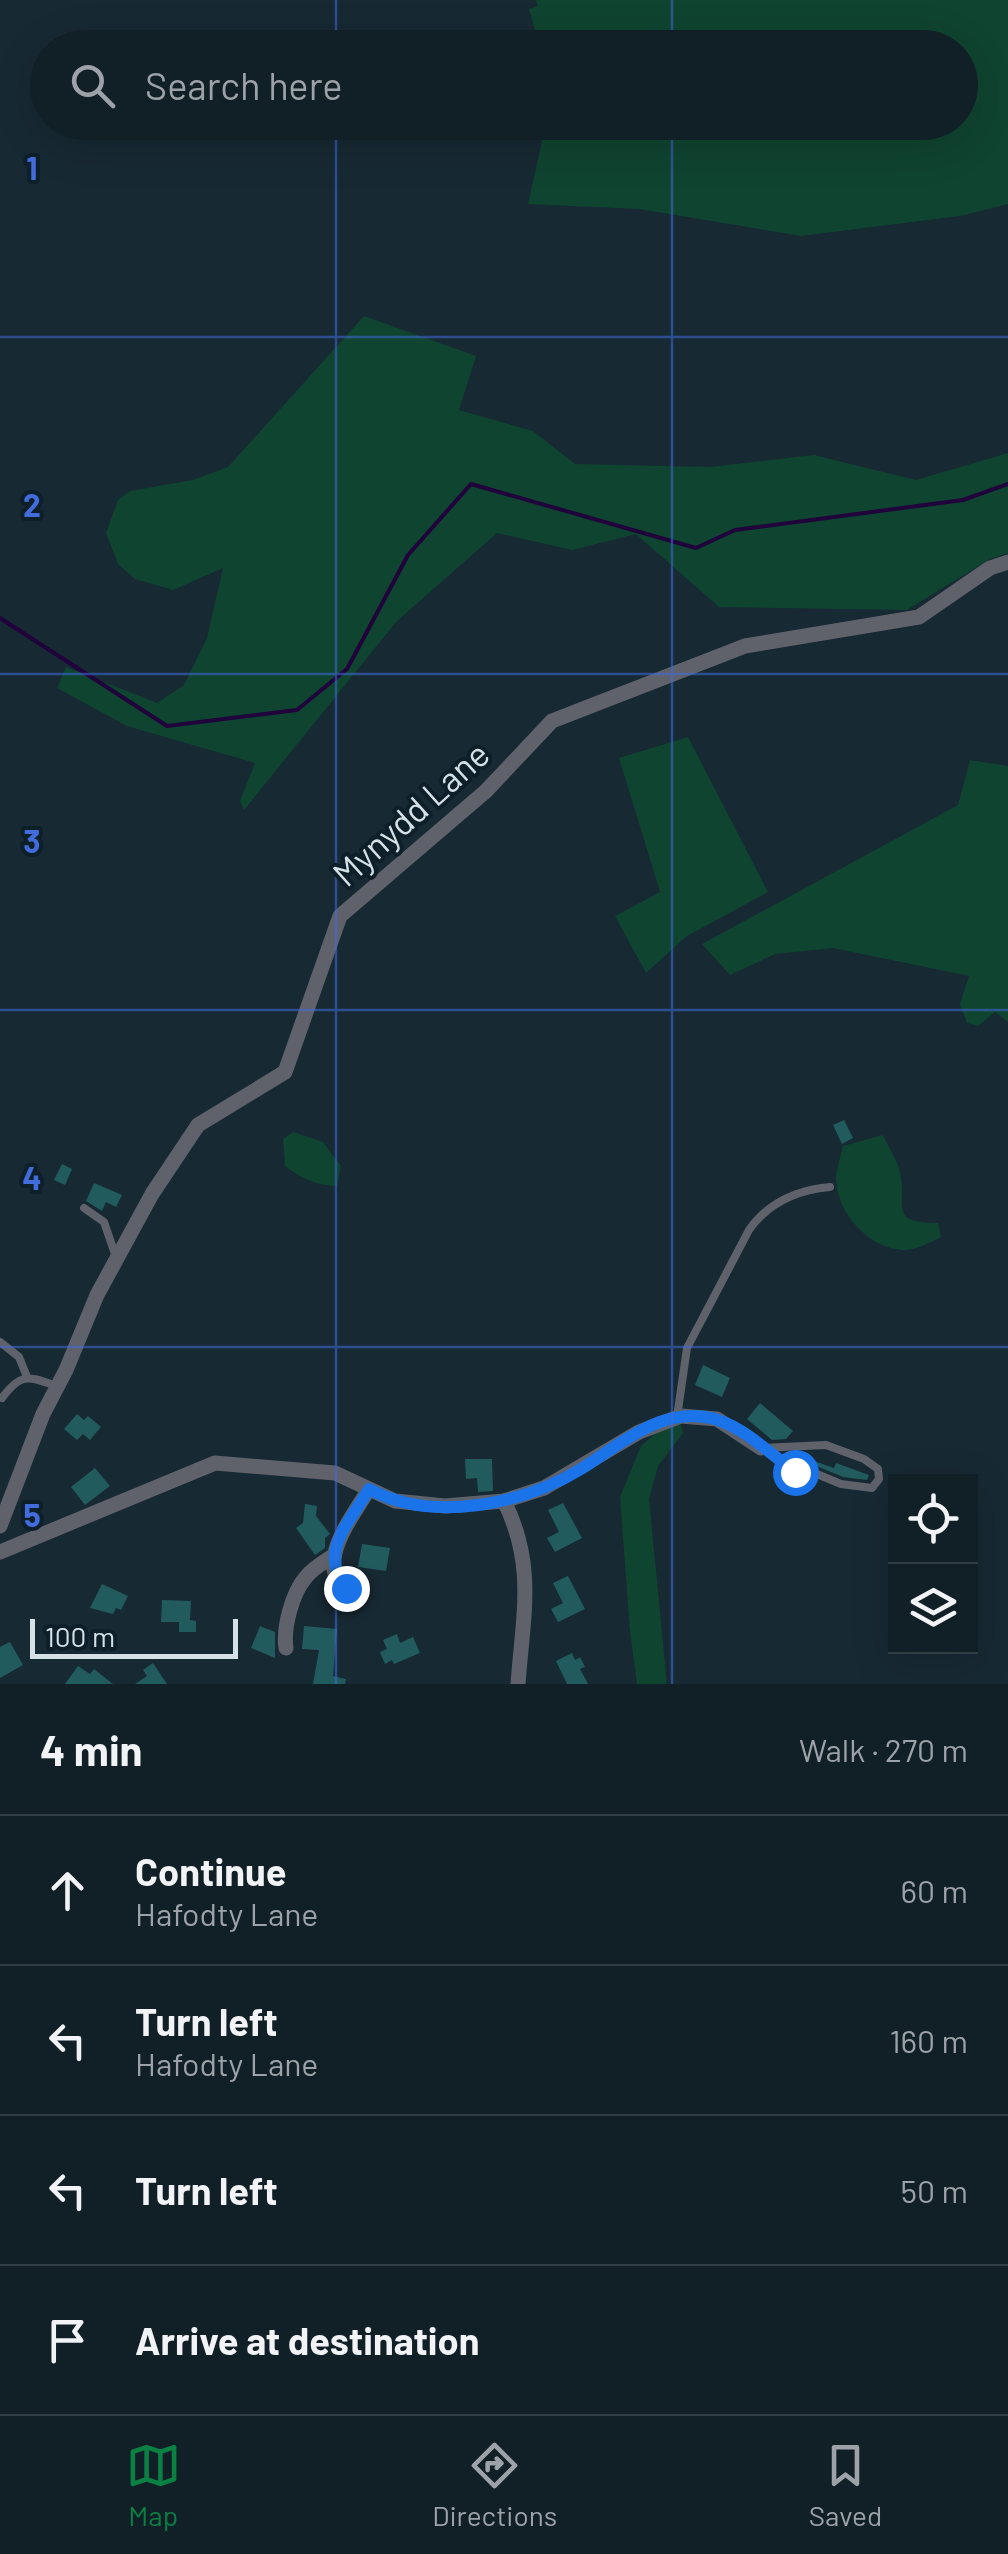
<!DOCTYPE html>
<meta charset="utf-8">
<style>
:root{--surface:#111f26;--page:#1a272e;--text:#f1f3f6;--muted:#9ca2a7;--line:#303d43;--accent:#0b8043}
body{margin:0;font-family:Barlow,sans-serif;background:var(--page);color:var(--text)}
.controls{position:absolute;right:30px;bottom:30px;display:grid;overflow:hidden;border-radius:0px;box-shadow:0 10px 40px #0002}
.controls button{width:90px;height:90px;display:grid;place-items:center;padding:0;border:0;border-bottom:2px solid var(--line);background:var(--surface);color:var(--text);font:50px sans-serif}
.scale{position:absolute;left:30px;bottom:25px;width:208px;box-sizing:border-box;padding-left:10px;border:5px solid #d5e1e7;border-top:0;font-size:28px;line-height:35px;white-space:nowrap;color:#d5e1e7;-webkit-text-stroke:8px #0d1f29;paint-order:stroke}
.stop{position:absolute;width:30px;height:30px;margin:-22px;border:8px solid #1a73e8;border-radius:50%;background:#fff}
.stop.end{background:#1a73e8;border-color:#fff;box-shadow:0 2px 10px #0008}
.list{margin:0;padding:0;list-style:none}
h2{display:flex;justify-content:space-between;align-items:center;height:130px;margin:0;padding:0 40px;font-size:42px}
h2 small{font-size:32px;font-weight:400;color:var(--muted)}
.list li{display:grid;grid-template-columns:65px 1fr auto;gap:30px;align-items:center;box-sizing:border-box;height:150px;padding:0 40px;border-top:2px solid var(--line)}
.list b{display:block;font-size:38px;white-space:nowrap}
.list p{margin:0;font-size:32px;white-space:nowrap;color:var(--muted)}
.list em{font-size:32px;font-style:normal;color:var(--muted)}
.icon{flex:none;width:55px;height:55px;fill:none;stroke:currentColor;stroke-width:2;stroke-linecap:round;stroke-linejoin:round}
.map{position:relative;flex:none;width:1008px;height:1684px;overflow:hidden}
.search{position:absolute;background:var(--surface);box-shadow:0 10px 40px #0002;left:30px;right:30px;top:30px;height:110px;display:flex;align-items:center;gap:25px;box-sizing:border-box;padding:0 35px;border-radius:55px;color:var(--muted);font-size:38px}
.sheet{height:730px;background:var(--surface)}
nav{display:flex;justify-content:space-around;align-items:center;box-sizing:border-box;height:140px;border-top:2px solid var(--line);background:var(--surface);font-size:28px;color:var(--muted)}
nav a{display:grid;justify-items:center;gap:5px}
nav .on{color:var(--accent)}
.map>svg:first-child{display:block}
.green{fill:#0f4430}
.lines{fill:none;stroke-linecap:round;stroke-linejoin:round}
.stream{stroke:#20033b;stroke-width:4}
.building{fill:#215b5d}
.service{stroke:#5f626a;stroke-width:8}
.minor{stroke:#5f626a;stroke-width:15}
.route{stroke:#1a73e8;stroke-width:12}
.grid{fill:none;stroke:#426bdb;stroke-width:2.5;stroke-opacity:0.55}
.labels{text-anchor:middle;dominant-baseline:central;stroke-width:8;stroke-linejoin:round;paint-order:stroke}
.street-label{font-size:35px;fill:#d5e1e7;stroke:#0d1f29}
.grid-label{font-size:32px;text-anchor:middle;font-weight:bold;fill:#426bdb;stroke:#0d1f29;stroke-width:8;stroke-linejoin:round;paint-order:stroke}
</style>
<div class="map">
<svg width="1008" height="1684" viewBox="0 0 1008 1684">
<rect width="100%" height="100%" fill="#172933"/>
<!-- green -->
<path class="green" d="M 536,0 L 1008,0 L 1008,204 L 960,216 L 801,236 L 639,209 L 528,204 L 546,123 L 960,122 L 960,48 L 540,47 L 529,9 L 538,6 Z
M 364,316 L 476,356 L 459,410 L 533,431 L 575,464 L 710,467 L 814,455 L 916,480 L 1008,453 L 1008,553 L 990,559 L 907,610 L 719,607 L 636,534 L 572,550 L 497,533 L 396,622 L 244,810 L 240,801 L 255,763 L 127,726 L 57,688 L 66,667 L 157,703 L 184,685 L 207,638 L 223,568 L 173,590 L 135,579 L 118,564 L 106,533 L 118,500 L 130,491 L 193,480 L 228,467 Z
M 688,737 L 768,892 L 687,936 L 646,973 L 615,916 L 660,892 L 619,758 Z
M 970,760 L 1008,766 L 1008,1022 L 995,1012 L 978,1026 L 967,1023 L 960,1004 L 969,976 L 833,948 L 775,954 L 730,975 L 702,944 L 958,805 Z
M 293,1132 L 323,1142 L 341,1166 L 337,1186 C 315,1185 302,1179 285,1166 L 283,1139 Z
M 883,1135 C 888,1147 897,1159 900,1172 C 908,1205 886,1223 938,1223 L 941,1237 C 932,1242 915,1250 905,1250 C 869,1250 835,1211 836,1176 C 837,1167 841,1155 843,1146 Z
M 666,1424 L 681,1425 L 683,1433 L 658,1466 L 649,1499 L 667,1684 L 637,1684 L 630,1631 L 620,1497 L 641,1446 Z"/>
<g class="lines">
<!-- stream -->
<path class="stream" d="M 0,618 L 167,726 L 297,710 L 347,669 L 408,555 L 471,484 L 696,548 L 735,530 L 963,500 L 1008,484"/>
</g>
<!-- building -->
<path class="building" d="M 844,1120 L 853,1138 L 842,1144 L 833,1125 Z
M 62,1164 L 72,1169 L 65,1185 L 54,1180 Z
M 94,1183 L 122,1195 L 116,1207 L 106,1202 L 102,1211 L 86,1201 Z
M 703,1365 L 730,1378 L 722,1397 L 695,1385 Z
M 760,1403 L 793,1431 L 786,1439 L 772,1440 L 747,1419 Z
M 77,1414 L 84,1420 L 88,1416 L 101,1427 L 90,1440 L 83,1434 L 77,1440 L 64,1429 Z
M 803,1457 L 834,1468 L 836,1463 L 869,1475 L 867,1480 L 843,1477 L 814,1465 L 800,1465 Z
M 465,1459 L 492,1459 L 493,1491 L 478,1492 L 477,1478 L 466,1479 Z
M 95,1468 L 110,1486 L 85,1505 L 71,1487 Z
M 563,1503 L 582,1538 L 555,1552 L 547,1538 L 559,1532 L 548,1510 Z
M 305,1504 L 317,1506 L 316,1516 L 330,1534 L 325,1538 L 325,1548 L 315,1555 L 296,1528 L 303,1523 Z
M 362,1544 L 390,1548 L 386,1571 L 358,1567 Z
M 568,1576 L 585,1609 L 558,1622 L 551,1609 L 563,1603 L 553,1583 Z
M 102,1584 L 128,1596 L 121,1610 L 116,1608 L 113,1614 L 90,1608 Z
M 162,1600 L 191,1601 L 190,1620 L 196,1621 L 196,1632 L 179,1632 L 179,1622 L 161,1622 Z
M 260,1626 L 275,1632 L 275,1658 L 251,1648 Z
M 304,1626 L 337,1629 L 333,1676 L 346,1679 L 345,1684 L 313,1684 L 319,1650 L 302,1649 Z
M 397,1634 L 400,1643 L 413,1637 L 420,1653 L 394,1664 L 392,1660 L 385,1664 L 380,1652 L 387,1649 L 383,1640 Z
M 10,1642 L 23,1665 L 0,1678 L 0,1647 Z
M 572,1653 L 575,1660 L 580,1657 L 585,1667 L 580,1669 L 588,1684 L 567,1684 L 556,1661 Z
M 153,1663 L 167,1684 L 135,1684 L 147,1676 L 143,1670 Z
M 78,1666 L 90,1674 L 94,1669 L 113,1684 L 65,1684 Z"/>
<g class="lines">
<!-- service -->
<path class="service" d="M 84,1208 L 104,1222 L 115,1254
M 0,1342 L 19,1357 L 27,1377
M 2,1398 C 22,1371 29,1377 57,1386
M 677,1417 L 687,1348 L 749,1230 C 768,1203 796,1190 830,1187
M 826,1445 L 864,1459 L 878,1469 L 879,1479 L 872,1488 L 841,1484 L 812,1472 L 795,1473 L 761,1448 Z"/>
<!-- minor -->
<path class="minor" d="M 504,1501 C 536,1565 523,1615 518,1684
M 0,1526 L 43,1414 L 66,1370 L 97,1295 L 152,1194 L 198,1125 L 285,1072 L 340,916 L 486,791 L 552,721 L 745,646 L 919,617 L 990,568 L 1008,562
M 0,1552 L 215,1463 L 335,1473 L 395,1501 L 445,1506 L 504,1501 L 544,1488 L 639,1432 L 681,1416 L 717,1419 L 761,1448
M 358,1595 C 306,1574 351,1519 369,1489
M 286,1648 C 283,1628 292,1593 306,1577 C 313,1568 324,1562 333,1556"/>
</g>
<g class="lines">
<!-- route -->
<path class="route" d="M 346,1588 C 318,1551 349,1524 369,1489 C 432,1523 522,1505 581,1469 C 618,1446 658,1409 705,1417 C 738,1421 769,1453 795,1472"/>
</g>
<!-- grid -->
<path class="grid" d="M 336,0 L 336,48M 672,0 L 672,48M 336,122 L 336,1684M 672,122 L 672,1684M 0,337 L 1008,337M 0,674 L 1008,674M 0,1010 L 1008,1010M 0,1347 L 1008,1347"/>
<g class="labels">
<!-- street labels -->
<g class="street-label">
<text transform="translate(410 813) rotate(-42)">Mynydd Lane</text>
</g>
</g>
<g class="grid-label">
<text x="32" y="180">1</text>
<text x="32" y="517">2</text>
<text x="32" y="853">3</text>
<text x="32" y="1190">4</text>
<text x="32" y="1527">5</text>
</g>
</svg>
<div class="controls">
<button><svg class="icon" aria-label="locate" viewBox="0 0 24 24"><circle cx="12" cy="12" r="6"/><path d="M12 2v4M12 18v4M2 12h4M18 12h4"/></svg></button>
<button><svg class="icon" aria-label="layers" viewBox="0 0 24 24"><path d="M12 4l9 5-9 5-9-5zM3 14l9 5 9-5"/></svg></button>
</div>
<div class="scale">100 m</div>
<div class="stop" style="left:795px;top:1472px"></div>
<div class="stop end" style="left:346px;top:1588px"></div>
<div class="search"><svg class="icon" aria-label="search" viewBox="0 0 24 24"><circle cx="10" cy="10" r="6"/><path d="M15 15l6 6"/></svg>Search here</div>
</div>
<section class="sheet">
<h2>4 min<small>Walk · 270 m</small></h2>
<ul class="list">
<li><svg class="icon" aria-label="ahead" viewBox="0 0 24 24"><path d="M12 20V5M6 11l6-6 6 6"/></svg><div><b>Continue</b><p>Hafodty Lane</p></div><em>60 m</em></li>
<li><svg class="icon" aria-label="left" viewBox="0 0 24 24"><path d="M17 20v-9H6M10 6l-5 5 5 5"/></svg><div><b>Turn left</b><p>Hafodty Lane</p></div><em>160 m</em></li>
<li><svg class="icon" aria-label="left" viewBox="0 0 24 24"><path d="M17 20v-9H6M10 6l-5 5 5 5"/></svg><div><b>Turn left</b></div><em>50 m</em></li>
<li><svg class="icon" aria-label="arrive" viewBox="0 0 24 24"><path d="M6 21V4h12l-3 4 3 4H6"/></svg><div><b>Arrive at destination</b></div></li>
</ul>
</section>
<nav>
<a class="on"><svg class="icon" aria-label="map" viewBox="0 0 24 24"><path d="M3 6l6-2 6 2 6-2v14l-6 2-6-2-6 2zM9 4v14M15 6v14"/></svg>Map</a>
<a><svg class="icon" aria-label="directions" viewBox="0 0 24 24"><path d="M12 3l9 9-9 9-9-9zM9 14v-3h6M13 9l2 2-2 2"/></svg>Directions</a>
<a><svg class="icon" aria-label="saved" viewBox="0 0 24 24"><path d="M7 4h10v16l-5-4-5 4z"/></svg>Saved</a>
</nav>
